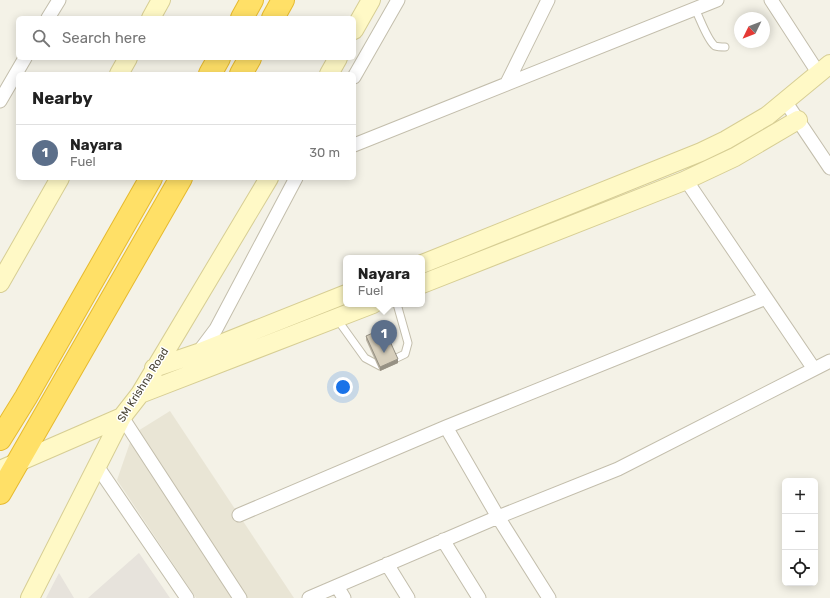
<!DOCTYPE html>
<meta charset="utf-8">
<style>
:root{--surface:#fff;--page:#f6f6f6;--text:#222;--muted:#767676;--line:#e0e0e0;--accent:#d93025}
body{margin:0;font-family:Rubik,sans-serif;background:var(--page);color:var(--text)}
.controls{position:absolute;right:12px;bottom:12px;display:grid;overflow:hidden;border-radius:6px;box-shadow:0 2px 10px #0003}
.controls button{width:36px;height:36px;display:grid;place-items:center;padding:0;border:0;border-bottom:1px solid var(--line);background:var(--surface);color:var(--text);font:20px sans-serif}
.compass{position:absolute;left:734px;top:12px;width:36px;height:36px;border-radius:50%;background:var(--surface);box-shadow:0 2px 10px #0003;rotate:227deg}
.you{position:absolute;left:343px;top:387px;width:14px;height:14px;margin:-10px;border:3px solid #fff;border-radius:50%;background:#1a73e8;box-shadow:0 0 0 6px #1a73e833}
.badge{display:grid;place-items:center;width:26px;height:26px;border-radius:50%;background:var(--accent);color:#fff;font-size:13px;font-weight:700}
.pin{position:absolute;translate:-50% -33px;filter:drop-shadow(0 1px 2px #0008)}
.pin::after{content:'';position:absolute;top:21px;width:14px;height:12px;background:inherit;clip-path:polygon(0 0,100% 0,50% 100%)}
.popup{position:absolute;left:343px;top:255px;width:82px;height:52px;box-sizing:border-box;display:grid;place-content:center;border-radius:6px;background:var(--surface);filter:drop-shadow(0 1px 3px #0005);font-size:13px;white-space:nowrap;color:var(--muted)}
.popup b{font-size:15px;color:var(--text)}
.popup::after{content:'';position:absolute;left:50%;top:100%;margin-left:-8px;border:8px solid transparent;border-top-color:var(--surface)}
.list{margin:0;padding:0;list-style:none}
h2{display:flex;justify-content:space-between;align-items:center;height:52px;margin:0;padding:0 16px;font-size:17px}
h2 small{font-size:13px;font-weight:400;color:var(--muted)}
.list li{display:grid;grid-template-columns:26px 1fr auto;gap:12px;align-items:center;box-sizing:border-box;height:56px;padding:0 16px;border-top:1px solid var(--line)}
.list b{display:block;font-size:15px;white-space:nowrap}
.list p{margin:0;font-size:13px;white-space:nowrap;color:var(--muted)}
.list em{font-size:13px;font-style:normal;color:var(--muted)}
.icon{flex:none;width:22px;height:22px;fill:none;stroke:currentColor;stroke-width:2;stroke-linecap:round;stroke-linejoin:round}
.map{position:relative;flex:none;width:830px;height:598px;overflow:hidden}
.search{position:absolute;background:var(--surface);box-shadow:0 2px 10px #0003;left:16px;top:16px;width:340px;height:44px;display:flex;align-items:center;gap:10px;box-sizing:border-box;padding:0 14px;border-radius:6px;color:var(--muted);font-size:15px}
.panel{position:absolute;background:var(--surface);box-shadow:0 2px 10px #0003;left:16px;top:72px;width:340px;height:108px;border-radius:6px}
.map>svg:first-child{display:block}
.residential{fill:#e9e5d5}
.industrial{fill:#e7e3dc}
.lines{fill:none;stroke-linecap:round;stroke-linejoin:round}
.lane-casing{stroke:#c3beac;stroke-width:9}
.street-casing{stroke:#c3beac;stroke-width:15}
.secondary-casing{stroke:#d7ce94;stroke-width:20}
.highway-casing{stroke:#e6ba2f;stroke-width:24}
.lane{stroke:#fff;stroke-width:7}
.street{stroke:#fff;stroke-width:13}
.secondary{stroke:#fff9c6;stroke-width:18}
.highway{stroke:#ffe067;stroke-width:22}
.wall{fill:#b9b2a2}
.shaded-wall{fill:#969184}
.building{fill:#d7cfbc;stroke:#969184}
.labels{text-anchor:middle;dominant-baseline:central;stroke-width:3;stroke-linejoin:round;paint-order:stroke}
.street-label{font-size:11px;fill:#484335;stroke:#fff}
</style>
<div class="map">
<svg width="830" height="598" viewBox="0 0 830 598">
<rect width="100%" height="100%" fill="#f4f2e7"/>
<!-- residential -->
<path class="residential" d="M 170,411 L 294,598 L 196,598 L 117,480 L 133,434 Z"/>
<!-- industrial -->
<path class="industrial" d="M 139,553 L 170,598 L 88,598 Z
M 59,573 L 74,598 L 46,598 Z"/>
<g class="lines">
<defs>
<path id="lane" d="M 695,9 C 700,18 707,40 715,46 C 718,47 722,47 725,47
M 337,319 L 365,358 L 380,366 L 405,354 L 408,343 L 397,304"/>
<path id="street" d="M 771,0 L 819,74
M 48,18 L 59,0
M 354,77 L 398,0
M 507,83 L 548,0
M 0,101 L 25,58
M 785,101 L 830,168
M 354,145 L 717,0
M 686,180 L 814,369
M 198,353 L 216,329 L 296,178
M 122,417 L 240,598
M 446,427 L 498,517 L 549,598
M 97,466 L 187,598
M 239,515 L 446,427 L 766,298
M 443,540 L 479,598
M 387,564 L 408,598
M 337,586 L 344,598
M 309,598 L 498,517 L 618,469 L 830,361"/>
<path id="secondary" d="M 151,18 L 161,0
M 354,30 L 371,0
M 119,74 L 128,58
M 329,74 L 338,58
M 422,264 L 701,152 L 726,140 L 767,116 L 830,64
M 0,283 L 60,178
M 422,284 L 684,181 L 735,157 L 798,120
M 154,368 L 198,353 L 346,294
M 140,394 L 373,304
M 0,470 L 122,417
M 30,598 L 122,417 L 140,394 L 269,178"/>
<path id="highway" d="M 242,18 L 252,0
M 273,18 L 283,0
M 210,74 L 219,58
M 241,74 L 250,58
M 0,439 L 26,397 L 151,178
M 0,493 L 181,178"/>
</defs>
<!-- lane casing -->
<use href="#lane" class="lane-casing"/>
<!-- street casing -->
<use href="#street" class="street-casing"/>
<!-- secondary casing -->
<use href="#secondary" class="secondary-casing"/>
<!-- highway casing -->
<use href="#highway" class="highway-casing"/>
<!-- lane -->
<use href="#lane" class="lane"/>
<!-- street -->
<use href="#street" class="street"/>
<!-- secondary -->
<use href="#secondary" class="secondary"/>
<!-- highway -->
<use href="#highway" class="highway"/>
</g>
<!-- wall -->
<path class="wall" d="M 366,336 L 398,363 L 380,371 L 366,340 Z"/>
<!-- shaded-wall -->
<path class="shaded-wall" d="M 398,359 L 398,363 L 380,371 L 380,367 Z"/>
<!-- building -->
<path class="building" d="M 384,328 L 398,359 L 380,367 L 366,336 Z"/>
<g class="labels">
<!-- street labels -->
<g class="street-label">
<text transform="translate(143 385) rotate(-58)">SM Krishna Road</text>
</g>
</g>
</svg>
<div class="controls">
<button>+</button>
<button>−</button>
<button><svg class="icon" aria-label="locate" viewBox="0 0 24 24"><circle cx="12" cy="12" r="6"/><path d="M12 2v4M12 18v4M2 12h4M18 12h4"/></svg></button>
</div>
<svg class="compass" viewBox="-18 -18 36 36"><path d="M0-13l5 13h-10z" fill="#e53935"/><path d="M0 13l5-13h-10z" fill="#767676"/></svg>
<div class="you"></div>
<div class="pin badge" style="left:384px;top:353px;background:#5c6f8a">1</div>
<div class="popup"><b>Nayara</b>Fuel</div>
<div class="search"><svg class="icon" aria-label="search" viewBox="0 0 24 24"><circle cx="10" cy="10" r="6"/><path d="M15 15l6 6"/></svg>Search here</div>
<section class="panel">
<h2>Nearby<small></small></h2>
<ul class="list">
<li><span class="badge" style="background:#5c6f8a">1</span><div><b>Nayara</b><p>Fuel</p></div><em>30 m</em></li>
</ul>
</section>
</div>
